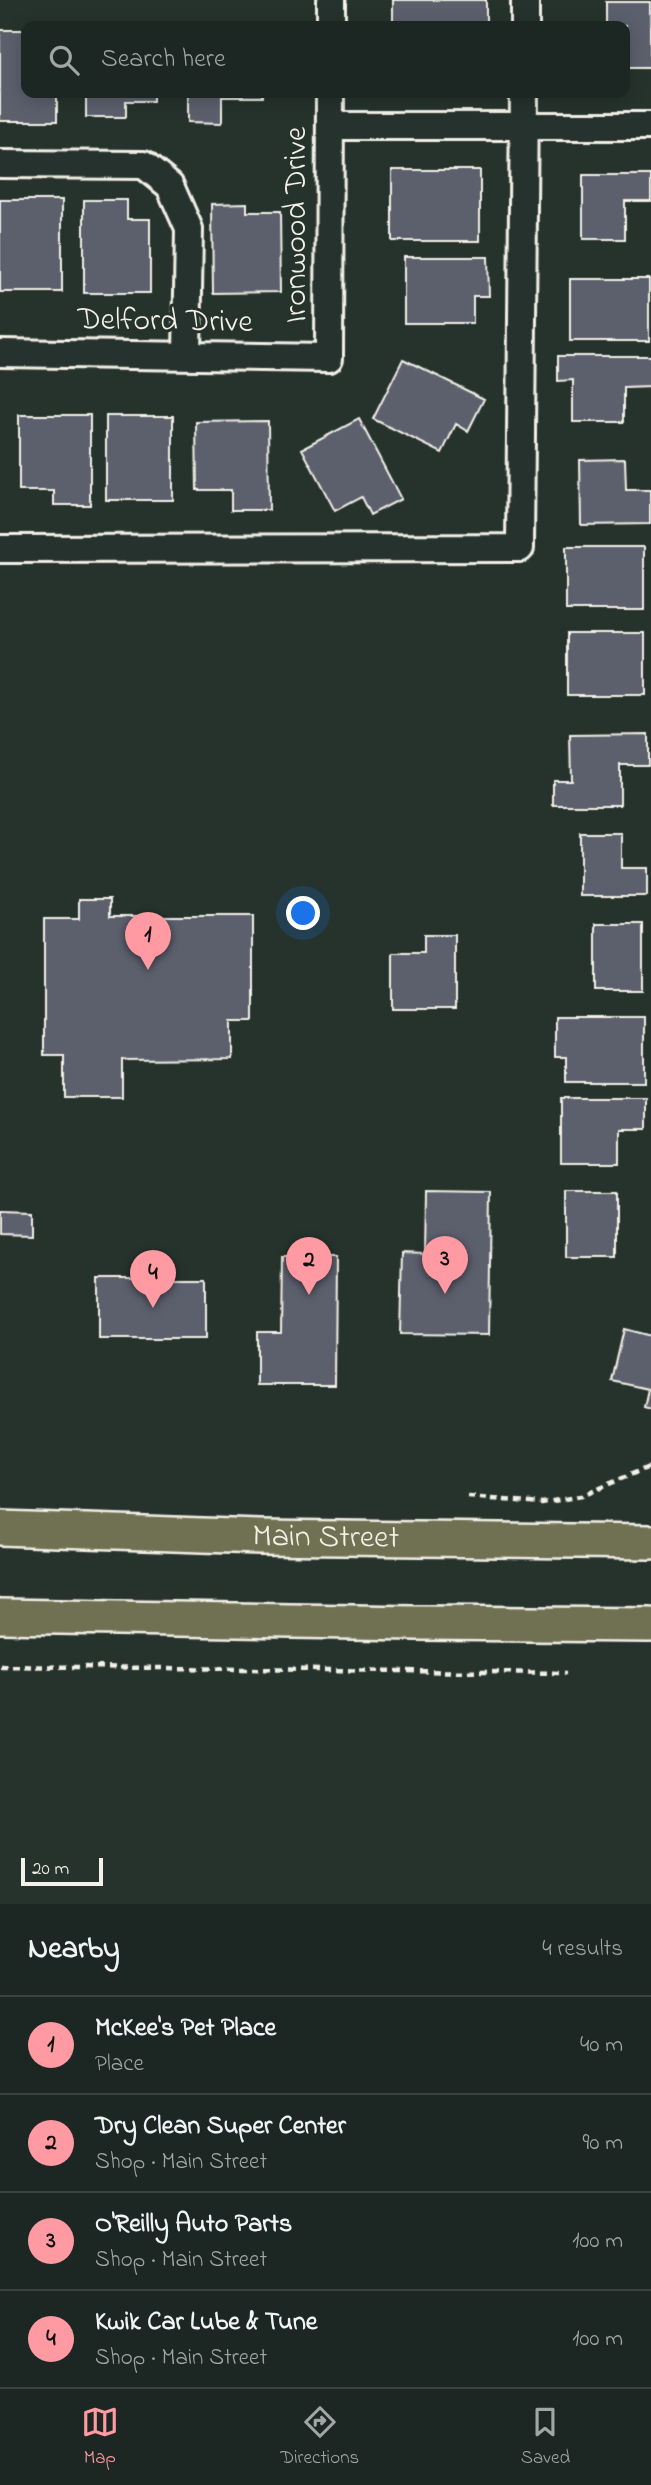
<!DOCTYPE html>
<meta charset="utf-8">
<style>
:root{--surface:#1c2622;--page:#29322f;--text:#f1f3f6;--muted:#a0a5a5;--line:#3a4340;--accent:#ff9aa2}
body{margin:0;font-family:"Indie Flower",sans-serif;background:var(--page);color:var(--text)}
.scale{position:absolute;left:21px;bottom:18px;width:82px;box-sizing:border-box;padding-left:7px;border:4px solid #f4f1e8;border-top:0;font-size:19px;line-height:24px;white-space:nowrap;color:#f4f1e8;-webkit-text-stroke:5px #26332d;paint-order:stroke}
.you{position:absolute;left:304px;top:914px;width:24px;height:24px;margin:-18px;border:5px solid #fff;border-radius:50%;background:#1a73e8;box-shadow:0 0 0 10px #1a73e833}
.badge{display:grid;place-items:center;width:46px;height:46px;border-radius:50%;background:var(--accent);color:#111;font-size:23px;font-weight:700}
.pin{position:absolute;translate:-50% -58px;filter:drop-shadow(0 2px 4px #0008)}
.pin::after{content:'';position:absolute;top:37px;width:24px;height:21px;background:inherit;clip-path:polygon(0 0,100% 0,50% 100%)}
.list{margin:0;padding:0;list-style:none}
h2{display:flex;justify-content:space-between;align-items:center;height:91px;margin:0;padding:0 28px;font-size:30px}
h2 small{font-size:23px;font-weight:400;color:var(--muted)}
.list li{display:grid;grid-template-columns:46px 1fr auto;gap:21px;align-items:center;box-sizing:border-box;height:98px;padding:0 28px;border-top:2px solid var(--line)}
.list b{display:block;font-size:26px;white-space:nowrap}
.list p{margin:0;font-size:23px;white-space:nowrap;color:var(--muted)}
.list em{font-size:23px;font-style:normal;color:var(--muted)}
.icon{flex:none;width:38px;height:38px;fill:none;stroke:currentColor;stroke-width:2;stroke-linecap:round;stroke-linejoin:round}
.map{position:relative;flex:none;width:651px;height:1904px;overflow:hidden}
.search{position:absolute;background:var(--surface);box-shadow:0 4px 18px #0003;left:21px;right:21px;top:21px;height:77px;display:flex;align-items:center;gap:18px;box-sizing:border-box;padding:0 24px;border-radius:14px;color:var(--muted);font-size:26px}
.sheet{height:483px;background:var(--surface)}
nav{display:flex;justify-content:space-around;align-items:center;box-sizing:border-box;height:98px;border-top:2px solid var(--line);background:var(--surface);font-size:19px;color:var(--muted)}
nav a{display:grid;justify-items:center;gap:4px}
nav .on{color:var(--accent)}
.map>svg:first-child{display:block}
.building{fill:#5b606d;stroke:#f4f1e8;stroke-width:2}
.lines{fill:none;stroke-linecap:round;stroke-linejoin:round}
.minor-casing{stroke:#f4f1e8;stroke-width:32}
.major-casing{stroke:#f4f1e8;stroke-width:38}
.path{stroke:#f4f1e8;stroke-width:4.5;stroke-dasharray:7 5;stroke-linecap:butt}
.minor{stroke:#26332d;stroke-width:26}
.major{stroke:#706f52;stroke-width:33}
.labels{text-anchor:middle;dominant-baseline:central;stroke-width:6;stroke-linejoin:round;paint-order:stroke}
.street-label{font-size:32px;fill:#f4f1e8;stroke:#26332d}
</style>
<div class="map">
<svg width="651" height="1904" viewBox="0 0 651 1904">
<rect width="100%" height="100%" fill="#26332d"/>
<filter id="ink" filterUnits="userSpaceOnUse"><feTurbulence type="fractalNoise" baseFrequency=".0143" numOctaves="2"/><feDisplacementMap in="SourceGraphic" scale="14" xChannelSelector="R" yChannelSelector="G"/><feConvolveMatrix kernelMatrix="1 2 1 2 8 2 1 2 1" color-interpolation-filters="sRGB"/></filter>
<g filter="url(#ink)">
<!-- building -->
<path class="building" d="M 393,0 L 486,0 L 486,26 L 393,26 Z
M 606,2 L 650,2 L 650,68 L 625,68 L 625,26 L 606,26 Z
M 0,30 L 26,30 L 26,93 L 57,93 L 57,121 L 0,121 Z
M 86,93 L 153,93 L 153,101 L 126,101 L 126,117 L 86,117 Z
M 188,93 L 262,93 L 262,97 L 222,97 L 222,123 L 188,122 Z
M 392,170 L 480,170 L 480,241 L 392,241 Z
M 583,175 L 651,175 L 651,201 L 625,201 L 625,239 L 583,239 Z
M 0,200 L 62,200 L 62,292 L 0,292 Z
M 84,200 L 127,200 L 127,219 L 150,219 L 150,293 L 84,293 Z
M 247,203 L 247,212 L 280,212 L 281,292 L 213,293 L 212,204 Z
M 404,257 L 488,257 L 489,296 L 473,296 L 473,323 L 404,323 Z
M 570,279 L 649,279 L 649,341 L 570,341 Z
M 558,356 L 651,356 L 651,387 L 624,388 L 624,422 L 573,422 L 573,380 L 558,381 Z
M 403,359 L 484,399 L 468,431 L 456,424 L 442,453 L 373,419 Z
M 19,415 L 90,415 L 90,505 L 54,505 L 54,491 L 19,491 Z
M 106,416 L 173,416 L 173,500 L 106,500 Z
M 359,419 L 401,499 L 370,515 L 361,497 L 335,511 L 302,449 Z
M 268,421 L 269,510 L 231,510 L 231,490 L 197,490 L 196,422 Z
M 625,459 L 626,490 L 650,490 L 650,524 L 581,525 L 580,460 Z
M 566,547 L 644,547 L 644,610 L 566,610 Z
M 567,633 L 645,633 L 645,695 L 567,695 Z
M 648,734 L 648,765 L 620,765 L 620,805 L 553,805 L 553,780 L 571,780 L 570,735 Z
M 580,833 L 621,833 L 621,868 L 647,868 L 647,896 L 580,896 Z
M 79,899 L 110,899 L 110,916 L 253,916 L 253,1021 L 232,1021 L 232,1059 L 122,1060 L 122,1097 L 64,1097 L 64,1055 L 44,1055 L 44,919 L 79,919 Z
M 596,924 L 643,924 L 643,991 L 596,991 Z
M 424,935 L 455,935 L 455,1009 L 393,1009 L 393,953 L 424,953 Z
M 555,1017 L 644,1017 L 644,1082 L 566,1082 L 566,1057 L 555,1057 Z
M 561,1098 L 646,1098 L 646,1129 L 619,1129 L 619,1163 L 561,1163 Z
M 426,1191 L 491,1192 L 489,1335 L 400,1334 L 402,1253 L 425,1254 Z
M 566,1191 L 617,1191 L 617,1257 L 566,1257 Z
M 0,1210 L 32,1211 L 32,1235 L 0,1234 Z
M 282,1257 L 336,1257 L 335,1385 L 257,1385 L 257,1332 L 281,1332 Z
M 99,1278 L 206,1278 L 206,1339 L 99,1339 Z
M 624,1329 L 651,1336 L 651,1409 L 644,1407 L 648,1389 L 612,1381 Z"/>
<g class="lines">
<defs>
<path id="minor" d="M 331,26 L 331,0
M 525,26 L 525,0
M 330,126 L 651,126
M 0,164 L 144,165 L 170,186 L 189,229 L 187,356
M 0,353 L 329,358 L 330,93
M 0,549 L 520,548 L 524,93"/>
<g id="major">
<path id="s1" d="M 0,1528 L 260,1537 L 651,1542"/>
<path d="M 0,1616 L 415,1623 L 651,1625"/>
</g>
</defs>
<!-- minor casing -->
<use href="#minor" class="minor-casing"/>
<!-- major casing -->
<use href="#major" class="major-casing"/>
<!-- path -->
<path class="path" d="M 468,1497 L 542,1503 L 581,1496 L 651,1466
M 0,1666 L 566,1673"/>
<!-- minor -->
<use href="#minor" class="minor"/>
<!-- major -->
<use href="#major" class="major"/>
</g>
</g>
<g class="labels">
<!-- street labels -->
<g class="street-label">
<text transform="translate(297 225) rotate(-90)">Ironwood Drive</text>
<text transform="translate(165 322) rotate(1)">Delford Drive</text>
<text stroke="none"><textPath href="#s1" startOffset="326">Main Street</textPath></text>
</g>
</g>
</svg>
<div class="scale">20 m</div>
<div class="you"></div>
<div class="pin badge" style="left:148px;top:970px">1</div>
<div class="pin badge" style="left:309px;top:1295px">2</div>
<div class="pin badge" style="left:445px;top:1294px">3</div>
<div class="pin badge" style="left:153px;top:1308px">4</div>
<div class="search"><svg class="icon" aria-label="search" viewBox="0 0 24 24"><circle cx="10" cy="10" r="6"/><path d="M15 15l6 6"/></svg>Search here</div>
</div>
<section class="sheet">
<h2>Nearby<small>4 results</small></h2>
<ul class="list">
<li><span class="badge">1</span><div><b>McKee's Pet Place</b><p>Place</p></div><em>40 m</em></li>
<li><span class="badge">2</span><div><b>Dry Clean Super Center</b><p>Shop · Main Street</p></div><em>90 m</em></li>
<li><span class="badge">3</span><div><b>O'Reilly Auto Parts</b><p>Shop · Main Street</p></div><em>100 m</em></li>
<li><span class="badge">4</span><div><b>Kwik Car Lube &amp; Tune</b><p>Shop · Main Street</p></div><em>100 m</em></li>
</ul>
</section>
<nav>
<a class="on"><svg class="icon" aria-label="map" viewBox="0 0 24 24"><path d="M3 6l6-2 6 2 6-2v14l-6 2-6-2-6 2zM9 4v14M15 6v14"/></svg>Map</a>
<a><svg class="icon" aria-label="directions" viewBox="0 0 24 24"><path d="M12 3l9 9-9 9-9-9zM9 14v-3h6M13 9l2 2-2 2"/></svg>Directions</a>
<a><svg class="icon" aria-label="saved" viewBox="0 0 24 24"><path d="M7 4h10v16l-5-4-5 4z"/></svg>Saved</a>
</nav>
